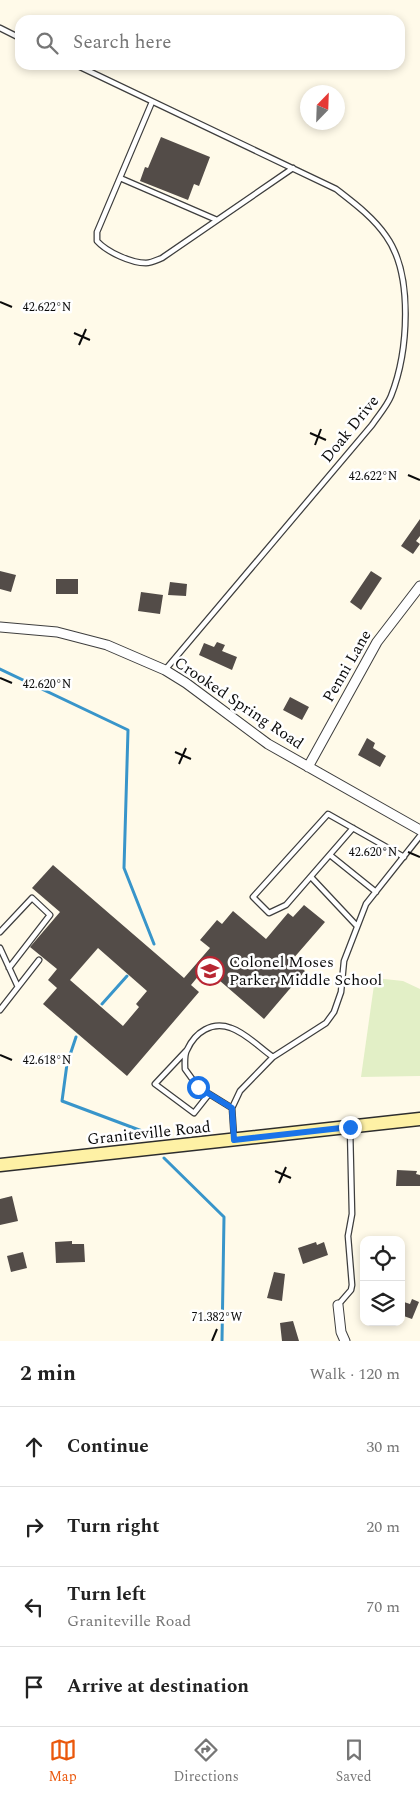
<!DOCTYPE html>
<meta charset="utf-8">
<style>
:root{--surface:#fff;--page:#f2f2f2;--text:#222;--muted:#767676;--line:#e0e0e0;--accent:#ea580c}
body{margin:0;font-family:Spectral,serif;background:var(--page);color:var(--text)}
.controls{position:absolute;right:15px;bottom:15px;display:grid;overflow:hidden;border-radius:10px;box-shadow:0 2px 8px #0003}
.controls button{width:45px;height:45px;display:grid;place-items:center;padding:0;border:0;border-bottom:1px solid var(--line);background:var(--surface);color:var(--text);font:25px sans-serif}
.compass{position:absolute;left:300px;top:85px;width:45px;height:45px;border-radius:50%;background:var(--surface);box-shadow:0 2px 8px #0003;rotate:23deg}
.stop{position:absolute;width:15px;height:15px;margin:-11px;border:4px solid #1a73e8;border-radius:50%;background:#fff}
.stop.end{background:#1a73e8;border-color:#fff;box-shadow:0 1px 5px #0008}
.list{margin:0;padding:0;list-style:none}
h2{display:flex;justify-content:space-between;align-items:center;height:65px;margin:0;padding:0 20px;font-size:21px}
h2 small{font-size:16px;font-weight:400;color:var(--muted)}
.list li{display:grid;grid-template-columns:32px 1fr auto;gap:15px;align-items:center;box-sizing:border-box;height:80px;padding:0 20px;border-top:1px solid var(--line)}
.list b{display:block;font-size:19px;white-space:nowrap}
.list p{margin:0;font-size:16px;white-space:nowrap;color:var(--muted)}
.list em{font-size:16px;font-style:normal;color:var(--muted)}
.icon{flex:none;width:28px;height:28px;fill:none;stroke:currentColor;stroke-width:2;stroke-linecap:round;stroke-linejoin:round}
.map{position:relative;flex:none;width:420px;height:1341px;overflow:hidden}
.search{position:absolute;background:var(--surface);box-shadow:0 2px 8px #0003;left:15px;right:15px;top:15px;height:55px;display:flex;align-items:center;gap:12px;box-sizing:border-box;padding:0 18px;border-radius:15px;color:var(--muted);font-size:19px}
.sheet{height:385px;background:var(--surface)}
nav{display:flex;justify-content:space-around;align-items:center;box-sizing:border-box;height:70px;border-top:1px solid var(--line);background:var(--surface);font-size:14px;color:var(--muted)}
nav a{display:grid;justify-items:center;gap:2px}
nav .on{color:var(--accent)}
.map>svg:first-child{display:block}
.pitch{fill:#e2efc6}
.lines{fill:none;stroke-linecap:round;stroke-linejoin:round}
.stream{stroke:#3895ca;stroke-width:3}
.building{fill:#534c48;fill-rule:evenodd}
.lane-casing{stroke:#3e3e3e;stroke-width:7}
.street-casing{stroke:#3e3e3e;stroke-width:11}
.secondary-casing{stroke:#2d2d2d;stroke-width:15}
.lane{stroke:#fff;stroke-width:4.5}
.street{stroke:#fff;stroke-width:9}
.secondary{stroke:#fef1a5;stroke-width:12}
.route{stroke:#1a73e8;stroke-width:6}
.ticks{fill:none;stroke:#0b0b0b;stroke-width:2}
.labels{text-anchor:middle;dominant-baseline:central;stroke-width:5;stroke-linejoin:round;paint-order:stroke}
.street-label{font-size:16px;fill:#0b0b0b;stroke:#fff}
.poi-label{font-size:16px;fill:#0b0b0b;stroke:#fff;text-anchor:start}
.ticks-label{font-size:12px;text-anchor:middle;fill:#0b0b0b;stroke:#fff;stroke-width:5;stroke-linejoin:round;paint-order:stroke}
</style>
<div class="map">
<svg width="420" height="1341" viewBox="0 0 420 1341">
<rect width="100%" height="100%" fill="#fffae9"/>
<!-- pitch -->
<path class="pitch" d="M 375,978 L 403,981 L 420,989 L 420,1076 L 361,1077 Z"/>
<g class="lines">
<!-- stream -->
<path class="stream" d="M 0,669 L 128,730 L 124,868 L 154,944
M 102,1004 L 127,976
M 76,1037 L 67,1064 L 62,1101 L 150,1134
M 164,1158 L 224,1217 L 222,1341"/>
</g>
<!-- building -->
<path class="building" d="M 161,137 L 210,157 L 199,186 L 194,184 L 188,200 L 140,181 L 145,167 L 148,168 Z
M 420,519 L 420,536 L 416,541 L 420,544 L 413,554 L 401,546 Z
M 0,571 L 16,575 L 11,592 L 0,589 Z
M 371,571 L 382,578 L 361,610 L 350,602 Z
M 56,579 L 78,579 L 78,594 L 56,594 Z
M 170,582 L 187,584 L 186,596 L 168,595 Z
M 141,592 L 163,595 L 160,614 L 138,611 Z
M 217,642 L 225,645 L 222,651 L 237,657 L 232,670 L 199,655 L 204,643 L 214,647 Z
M 290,697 L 309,707 L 302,720 L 283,710 Z
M 367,738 L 375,743 L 373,748 L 386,756 L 380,767 L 358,755 Z
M 53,865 L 184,978 L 210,948 L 200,940 L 217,920 L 222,924 L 233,911 L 266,939 L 288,913 L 293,917 L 304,905 L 325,922 L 292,960 L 305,971 L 264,1019 L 205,968 L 191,985 L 199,992 L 127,1076 L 43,1004 L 57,988 L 48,980 L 57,969 L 30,947 L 60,912 L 32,888 ZM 98,948 L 147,991 L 136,1004 L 139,1007 L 123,1026 L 70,980 Z
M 397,1170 L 417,1171 L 416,1174 L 420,1175 L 420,1186 L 396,1186 Z
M 12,1196 L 18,1221 L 0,1225 L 0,1199 Z
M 72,1241 L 72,1244 L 84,1244 L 85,1262 L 56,1263 L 55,1242 Z
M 316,1242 L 317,1245 L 324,1242 L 328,1255 L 303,1264 L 298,1248 Z
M 23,1252 L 27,1268 L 11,1272 L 7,1256 Z
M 274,1272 L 285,1274 L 282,1301 L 267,1298 Z
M 412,1299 L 419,1302 L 412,1319 L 401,1315 L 401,1301 L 410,1304 Z
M 293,1321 L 299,1341 L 282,1341 L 280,1323 Z"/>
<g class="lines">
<defs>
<path id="lane" d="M 0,28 L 20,38
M 76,65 L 336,189 C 354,203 373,217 386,236 C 414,275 408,353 391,396 C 387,406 378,416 372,425 L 165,670
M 152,102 L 97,232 L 97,241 C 107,252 131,263 146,263 C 151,263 157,260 162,258 L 293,168
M 120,178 L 217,220
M 353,828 L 286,905 L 269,913 L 253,897 L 328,814 L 404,857
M 330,855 L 376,892
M 311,877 L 356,925
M 0,932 L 32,898 L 50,915 L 9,968
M 0,948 L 18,987
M 0,1010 L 39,960
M 186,1051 L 155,1084 L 194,1113 L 209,1094
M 232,1108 L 198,1087 L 185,1069 C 185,1063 184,1055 187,1050 C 195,1032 212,1021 231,1028 C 246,1033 260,1048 273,1057
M 234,1138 L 232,1108 L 240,1091 L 273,1057 L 326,1023 L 334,1012 L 341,992 L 344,961 L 366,904 L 420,836
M 338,1305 L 351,1290 L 352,1285 L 348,1236 L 352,1214 L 350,1128"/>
<path id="street" d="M 0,627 L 57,632 L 107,645 L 165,670 L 186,683 L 268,744 L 420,830
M 308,767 L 377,642 L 420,586
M 338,1305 L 341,1332 L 345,1341"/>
<path id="secondary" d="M 0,1165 L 420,1119"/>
</defs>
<!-- lane casing -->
<use href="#lane" class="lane-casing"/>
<!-- street casing -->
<use href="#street" class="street-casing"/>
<!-- secondary casing -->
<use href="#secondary" class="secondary-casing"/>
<!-- lane -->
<use href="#lane" class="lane"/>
<!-- street -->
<use href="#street" class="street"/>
<!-- secondary -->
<use href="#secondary" class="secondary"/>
</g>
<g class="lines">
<!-- route -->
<path class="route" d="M 198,1087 L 232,1108 L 234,1140 L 350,1127"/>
</g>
<!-- ticks -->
<path class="ticks" d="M 0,302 L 12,307M 74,333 L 90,340M 79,345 L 86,329M 310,433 L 326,440M 315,445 L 321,429M 408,475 L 420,480M 0,678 L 12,683M 175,752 L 191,759M 179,764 L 186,748M 408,852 L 420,857M 0,1055 L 12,1060M 275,1171 L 291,1178M 279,1183 L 286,1167M 212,1341 L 217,1329"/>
<!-- icons -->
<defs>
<symbol id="school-ring" viewBox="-11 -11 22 22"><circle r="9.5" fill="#fff" stroke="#b82633" stroke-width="1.5"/><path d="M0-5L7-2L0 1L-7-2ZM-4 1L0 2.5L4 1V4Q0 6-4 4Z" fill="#b82633"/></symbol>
</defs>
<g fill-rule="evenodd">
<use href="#school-ring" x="194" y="955" width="32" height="32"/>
</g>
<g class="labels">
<!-- street labels -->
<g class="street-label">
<text transform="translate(350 429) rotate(-51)">Doak Drive</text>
<text transform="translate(347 666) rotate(-60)">Penni Lane</text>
<text transform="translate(239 703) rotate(34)">Crooked Spring Road</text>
<text transform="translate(149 1133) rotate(-6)">Graniteville Road</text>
</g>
<!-- poi labels -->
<g class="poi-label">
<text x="229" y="962">Colonel Moses<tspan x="229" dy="18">Parker Middle School</tspan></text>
</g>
</g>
<g class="ticks-label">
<text x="47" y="311">42.622°N</text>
<text x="373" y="480">42.622°N</text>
<text x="47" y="688">42.620°N</text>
<text x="373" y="856">42.620°N</text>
<text x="47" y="1064">42.618°N</text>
<text x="217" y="1321">71.382°W</text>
</g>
</svg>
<div class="controls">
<button><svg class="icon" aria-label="locate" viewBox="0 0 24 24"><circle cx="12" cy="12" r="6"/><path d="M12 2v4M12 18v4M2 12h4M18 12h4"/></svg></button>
<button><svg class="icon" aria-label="layers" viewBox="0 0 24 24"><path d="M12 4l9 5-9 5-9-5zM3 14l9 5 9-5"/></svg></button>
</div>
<svg class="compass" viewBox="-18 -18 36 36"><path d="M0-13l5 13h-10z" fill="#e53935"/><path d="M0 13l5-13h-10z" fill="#767676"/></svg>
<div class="stop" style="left:198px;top:1087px"></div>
<div class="stop end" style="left:350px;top:1127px"></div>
<div class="search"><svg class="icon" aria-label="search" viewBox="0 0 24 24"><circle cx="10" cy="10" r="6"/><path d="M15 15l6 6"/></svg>Search here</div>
</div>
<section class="sheet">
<h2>2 min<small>Walk · 120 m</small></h2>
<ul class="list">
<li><svg class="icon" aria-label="ahead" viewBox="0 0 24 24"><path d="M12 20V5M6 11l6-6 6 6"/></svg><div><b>Continue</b></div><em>30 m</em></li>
<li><svg class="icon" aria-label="right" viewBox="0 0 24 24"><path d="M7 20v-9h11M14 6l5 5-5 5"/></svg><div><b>Turn right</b></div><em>20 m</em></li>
<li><svg class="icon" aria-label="left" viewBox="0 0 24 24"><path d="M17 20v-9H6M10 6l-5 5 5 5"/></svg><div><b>Turn left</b><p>Graniteville Road</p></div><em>70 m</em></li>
<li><svg class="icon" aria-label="arrive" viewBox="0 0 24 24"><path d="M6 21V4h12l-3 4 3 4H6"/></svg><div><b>Arrive at destination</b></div></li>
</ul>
</section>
<nav>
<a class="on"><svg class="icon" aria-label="map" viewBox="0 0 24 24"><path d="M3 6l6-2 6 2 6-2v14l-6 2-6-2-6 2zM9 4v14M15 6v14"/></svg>Map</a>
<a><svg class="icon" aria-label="directions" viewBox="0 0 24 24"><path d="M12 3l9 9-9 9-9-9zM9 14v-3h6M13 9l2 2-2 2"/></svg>Directions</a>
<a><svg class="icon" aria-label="saved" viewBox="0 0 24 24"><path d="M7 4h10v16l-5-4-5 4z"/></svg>Saved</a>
</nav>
